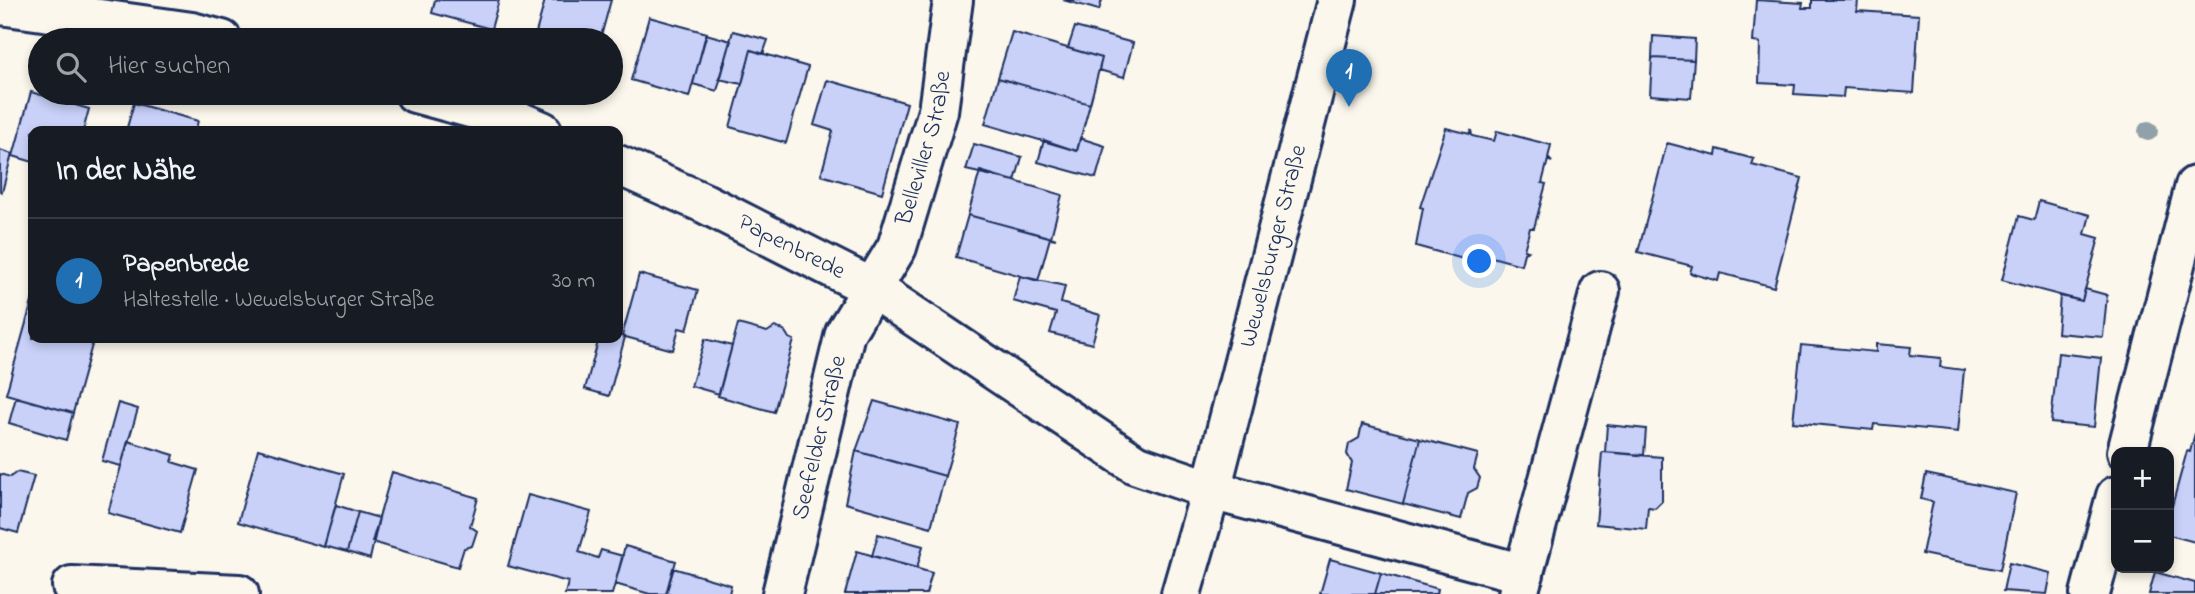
<!DOCTYPE html>
<html lang="de">
<meta charset="utf-8">
<style>
:root{--surface:#171b24;--page:#20242c;--text:#f1f3f6;--muted:#9ea1a6;--line:#363941;--accent:#1f6fb2}
body{margin:0;font-family:"Indie Flower",sans-serif;background:var(--page);color:var(--text)}
.controls{position:absolute;right:21px;bottom:21px;display:grid;overflow:hidden;border-radius:14px;box-shadow:0 4px 10px #0003}
.controls button{width:63px;height:63px;display:grid;place-items:center;padding:0;border:0;border-bottom:2px solid var(--line);background:var(--surface);color:var(--text);font:35px sans-serif}
.you{position:absolute;left:1480px;top:262px;width:24px;height:24px;margin:-18px;border:5px solid #fff;border-radius:50%;background:#1a73e8;box-shadow:0 0 0 10px #1a73e833}
.badge{display:grid;place-items:center;width:46px;height:46px;border-radius:50%;background:var(--accent);color:#fff;font-size:23px;font-weight:700}
.pin{position:absolute;translate:-50% -58px;filter:drop-shadow(0 2px 4px #0008)}
.pin::after{content:'';position:absolute;top:37px;width:24px;height:21px;background:inherit;clip-path:polygon(0 0,100% 0,50% 100%)}
.list{margin:0;padding:0;list-style:none}
h2{display:flex;justify-content:space-between;align-items:center;height:91px;margin:0;padding:0 28px;font-size:30px}
h2 small{font-size:23px;font-weight:400;color:var(--muted)}
.list li{display:grid;grid-template-columns:46px 1fr auto;gap:21px;align-items:center;box-sizing:border-box;height:126px;padding:0 28px;border-top:2px solid var(--line)}
.list b{display:block;font-size:26px;white-space:nowrap}
.list p{margin:0;font-size:23px;white-space:nowrap;color:var(--muted)}
.list em{font-size:23px;font-style:normal;color:var(--muted)}
.icon{flex:none;width:38px;height:38px;fill:none;stroke:currentColor;stroke-width:2;stroke-linecap:round;stroke-linejoin:round}
.map{position:relative;flex:none;width:2195px;height:594px;overflow:hidden}
.search{position:absolute;background:var(--surface);box-shadow:0 4px 10px #0003;left:28px;top:28px;width:595px;height:77px;display:flex;align-items:center;gap:18px;box-sizing:border-box;padding:0 24px;border-radius:38px;color:var(--muted);font-size:26px}
.panel{position:absolute;background:var(--surface);box-shadow:0 4px 10px #0003;left:28px;top:126px;width:595px;height:217px;border-radius:14px}
.map>svg:first-child{display:block}
.building{fill:#c9d1f9;stroke:#1b2f5e;stroke-width:2}
.lines{fill:none;stroke-linecap:round;stroke-linejoin:round}
.street-casing{stroke:#1b2f5e;stroke-width:44}
.secondary-casing{stroke:#1b2f5e;stroke-width:44}
.street{stroke:#fbf7ec;stroke-width:38}
.secondary{stroke:#fbf7ec;stroke-width:38}
.tree{fill:#91a1a9}
.labels{text-anchor:middle;dominant-baseline:central;stroke-width:5;stroke-linejoin:round;paint-order:stroke}
.street-label{font-size:24px;fill:#1b2f5e;stroke:#fbf7ec}
</style>
<div class="map">
<svg width="2195" height="594" viewBox="0 0 2195 594">
<rect width="100%" height="100%" fill="#fbf7ec"/>
<filter id="ink" filterUnits="userSpaceOnUse"><feTurbulence type="fractalNoise" baseFrequency=".0143" numOctaves="2"/><feDisplacementMap in="SourceGraphic" scale="14" xChannelSelector="R" yChannelSelector="G"/><feConvolveMatrix kernelMatrix="1 2 1 2 8 2 1 2 1" color-interpolation-filters="sRGB"/></filter>
<g filter="url(#ink)">
<!-- building -->
<path class="building" d="M 435,0 L 499,0 L 491,29 L 432,13 Z
M 545,0 L 611,0 L 600,40 L 534,40 Z
M 1063,0 L 1102,0 L 1099,10 Z
M 1756,0 L 1803,3 L 1802,8 L 1812,8 L 1812,0 L 1858,0 L 1857,11 L 1919,15 L 1914,93 L 1844,88 L 1843,97 L 1794,94 L 1795,85 L 1759,83 L 1760,43 L 1753,42 Z
M 649,17 L 707,33 L 689,97 L 631,80 Z
M 1075,27 L 1133,43 L 1124,77 L 1099,70 L 1102,58 L 1068,48 Z
M 733,31 L 768,40 L 763,54 L 751,50 L 742,84 L 719,79 Z
M 1012,32 L 1102,58 L 1090,104 L 998,78 Z
M 706,34 L 731,41 L 717,91 L 693,84 Z
M 1653,36 L 1695,39 L 1694,60 L 1652,58 Z
M 751,50 L 808,67 L 786,143 L 730,127 Z
M 1652,58 L 1694,60 L 1691,98 L 1650,95 Z
M 998,78 L 1090,104 L 1077,151 L 985,124 Z
M 827,80 L 907,103 L 882,193 L 821,175 L 833,131 L 814,125 Z
M 31,92 L 89,109 L 83,131 L 33,131 L 33,162 L 13,156 Z
M 134,103 L 198,121 L 195,131 L 126,131 Z
M 1446,128 L 1470,134 L 1471,130 L 1472,136 L 1494,141 L 1497,131 L 1551,145 L 1548,158 L 1552,162 L 1548,160 L 1542,183 L 1546,184 L 1534,228 L 1530,228 L 1524,250 L 1528,251 L 1524,253 L 1521,265 L 1470,251 L 1467,260 L 1416,246 L 1423,208 L 1420,207 Z
M 1080,138 L 1105,146 L 1096,178 L 1038,162 L 1044,140 L 1077,151 Z
M 1667,143 L 1716,156 L 1717,149 L 1754,159 L 1752,165 L 1802,178 L 1774,287 L 1720,273 L 1718,281 L 1690,273 L 1692,266 L 1638,252 Z
M 974,144 L 1022,157 L 1015,181 L 966,170 Z
M 0,150 L 12,154 L 2,192 L 0,191 Z
M 980,171 L 1062,195 L 1051,237 L 1056,239 L 968,215 Z
M 2039,201 L 2090,215 L 2085,234 L 2099,238 L 2082,301 L 2002,280 L 2019,216 L 2034,220 Z
M 968,215 L 1056,239 L 1050,238 L 1038,281 L 956,257 Z
M 639,274 L 698,290 L 687,330 L 679,328 L 673,350 L 622,336 Z
M 1020,276 L 1065,286 L 1061,303 L 1100,315 L 1092,344 L 1050,333 L 1056,313 L 1013,301 Z
M 2085,289 L 2107,295 L 2103,337 L 2057,333 L 2060,296 L 2082,301 Z
M 33,298 L 33,338 L 94,338 L 73,413 L 6,394 Z
M 738,324 L 767,332 L 775,327 L 784,330 L 789,338 L 794,340 L 774,412 L 718,396 Z
M 618,335 L 625,337 L 609,396 L 585,389 L 599,338 L 618,338 Z
M 705,339 L 732,346 L 719,394 L 691,386 Z
M 1876,344 L 1911,347 L 1910,355 L 1941,358 L 1940,367 L 1964,370 L 1958,432 L 1874,424 L 1873,430 L 1793,422 L 1801,345 L 1876,352 Z
M 2058,353 L 2101,358 L 2094,427 L 2051,423 Z
M 16,397 L 73,413 L 66,440 L 9,423 Z
M 874,401 L 960,425 L 945,476 L 856,451 Z
M 118,403 L 138,409 L 121,466 L 102,461 Z
M 1362,424 L 1420,439 L 1403,504 L 1346,489 L 1352,463 L 1347,454 L 1349,444 L 1359,438 Z
M 1607,425 L 1646,429 L 1644,455 L 1605,452 Z
M 2195,433 L 2195,542 L 2169,535 L 2169,517 L 2187,451 L 2190,452 Z
M 1420,439 L 1478,454 L 1474,469 L 1480,478 L 1477,488 L 1468,493 L 1461,519 L 1403,504 Z
M 128,441 L 174,455 L 172,462 L 198,470 L 180,533 L 108,513 Z
M 258,449 L 344,474 L 324,547 L 238,522 Z
M 856,451 L 945,476 L 931,527 L 845,503 Z
M 1602,452 L 1662,457 L 1662,501 L 1655,508 L 1648,507 L 1646,529 L 1596,524 Z
M 17,472 L 34,476 L 18,533 L 0,528 L 0,474 L 10,477 Z
M 392,472 L 478,498 L 470,526 L 477,531 L 472,546 L 464,548 L 458,567 L 372,542 Z
M 1926,474 L 2016,493 L 2000,570 L 1922,554 L 1933,502 L 1921,499 Z
M 528,495 L 591,512 L 579,552 L 598,558 L 601,550 L 623,556 L 612,594 L 565,594 L 568,582 L 508,566 Z
M 336,505 L 358,512 L 347,552 L 324,546 Z
M 358,512 L 379,518 L 370,559 L 347,552 Z
M 878,534 L 923,546 L 917,568 L 872,556 Z
M 625,546 L 676,561 L 666,594 L 650,594 L 615,584 Z
M 857,551 L 932,573 L 926,594 L 845,594 Z
M 1330,559 L 1381,573 L 1375,594 L 1320,594 Z
M 2009,563 L 2051,573 L 2047,594 L 2003,591 Z
M 673,568 L 731,585 L 729,594 L 666,594 Z
M 2155,572 L 2195,583 L 2195,594 L 2149,594 Z
M 1381,573 L 1438,589 L 1437,594 L 1375,594 Z"/>
<g class="lines">
<defs>
<g id="street">
<path d="M 0,5 L 192,32 L 222,40"/>
<path d="M 415,93 L 521,122 L 542,131"/>
<path id="s1" d="M 618,165 L 704,203 L 872,288 L 1135,464 L 1211,490 L 1524,574"/>
<path d="M 2127,452 L 2195,186"/>
<path d="M 72,586 L 239,594"/>
<path id="s2" d="M 782,594 L 845,333 L 897,247 L 938,111 L 953,0"/>
<path d="M 1518,594 L 1600,291"/>
<path d="M 2090,594 L 2116,496"/>
</g>
<g id="secondary">
<path id="s3" d="M 1181,594 L 1211,490 L 1337,0"/>
</g>
</defs>
<!-- street casing -->
<use href="#street" class="street-casing"/>
<!-- secondary casing -->
<use href="#secondary" class="secondary-casing"/>
<!-- street -->
<use href="#street" class="street"/>
<!-- secondary -->
<use href="#secondary" class="secondary"/>
</g>
<!-- trees -->
<circle class="tree" cx="2148" cy="131" r="10"/>
</g>
<g class="labels">
<!-- street labels -->
<g class="street-label">
<text stroke="none"><textPath href="#s2" startOffset="472">Belleviller Straße</textPath></text>
<text stroke="none"><textPath href="#s3" startOffset="360">Wewelsburger Straße</textPath></text>
<text stroke="none"><textPath href="#s1" startOffset="192">Papenbrede</textPath></text>
<text stroke="none"><textPath href="#s2" startOffset="161">Seefelder Straße</textPath></text>
</g>
</g>
</svg>
<div class="controls">
<button>+</button>
<button>−</button>
</div>
<div class="you"></div>
<div class="pin badge" style="left:1349px;top:107px">1</div>
<div class="search"><svg class="icon" aria-label="search" viewBox="0 0 24 24"><circle cx="10" cy="10" r="6"/><path d="M15 15l6 6"/></svg>Hier suchen</div>
<section class="panel">
<h2>In der Nähe<small></small></h2>
<ul class="list">
<li><span class="badge">1</span><div><b>Papenbrede</b><p>Haltestelle · Wewelsburger Straße</p></div><em>30 m</em></li>
</ul>
</section>
</div>
